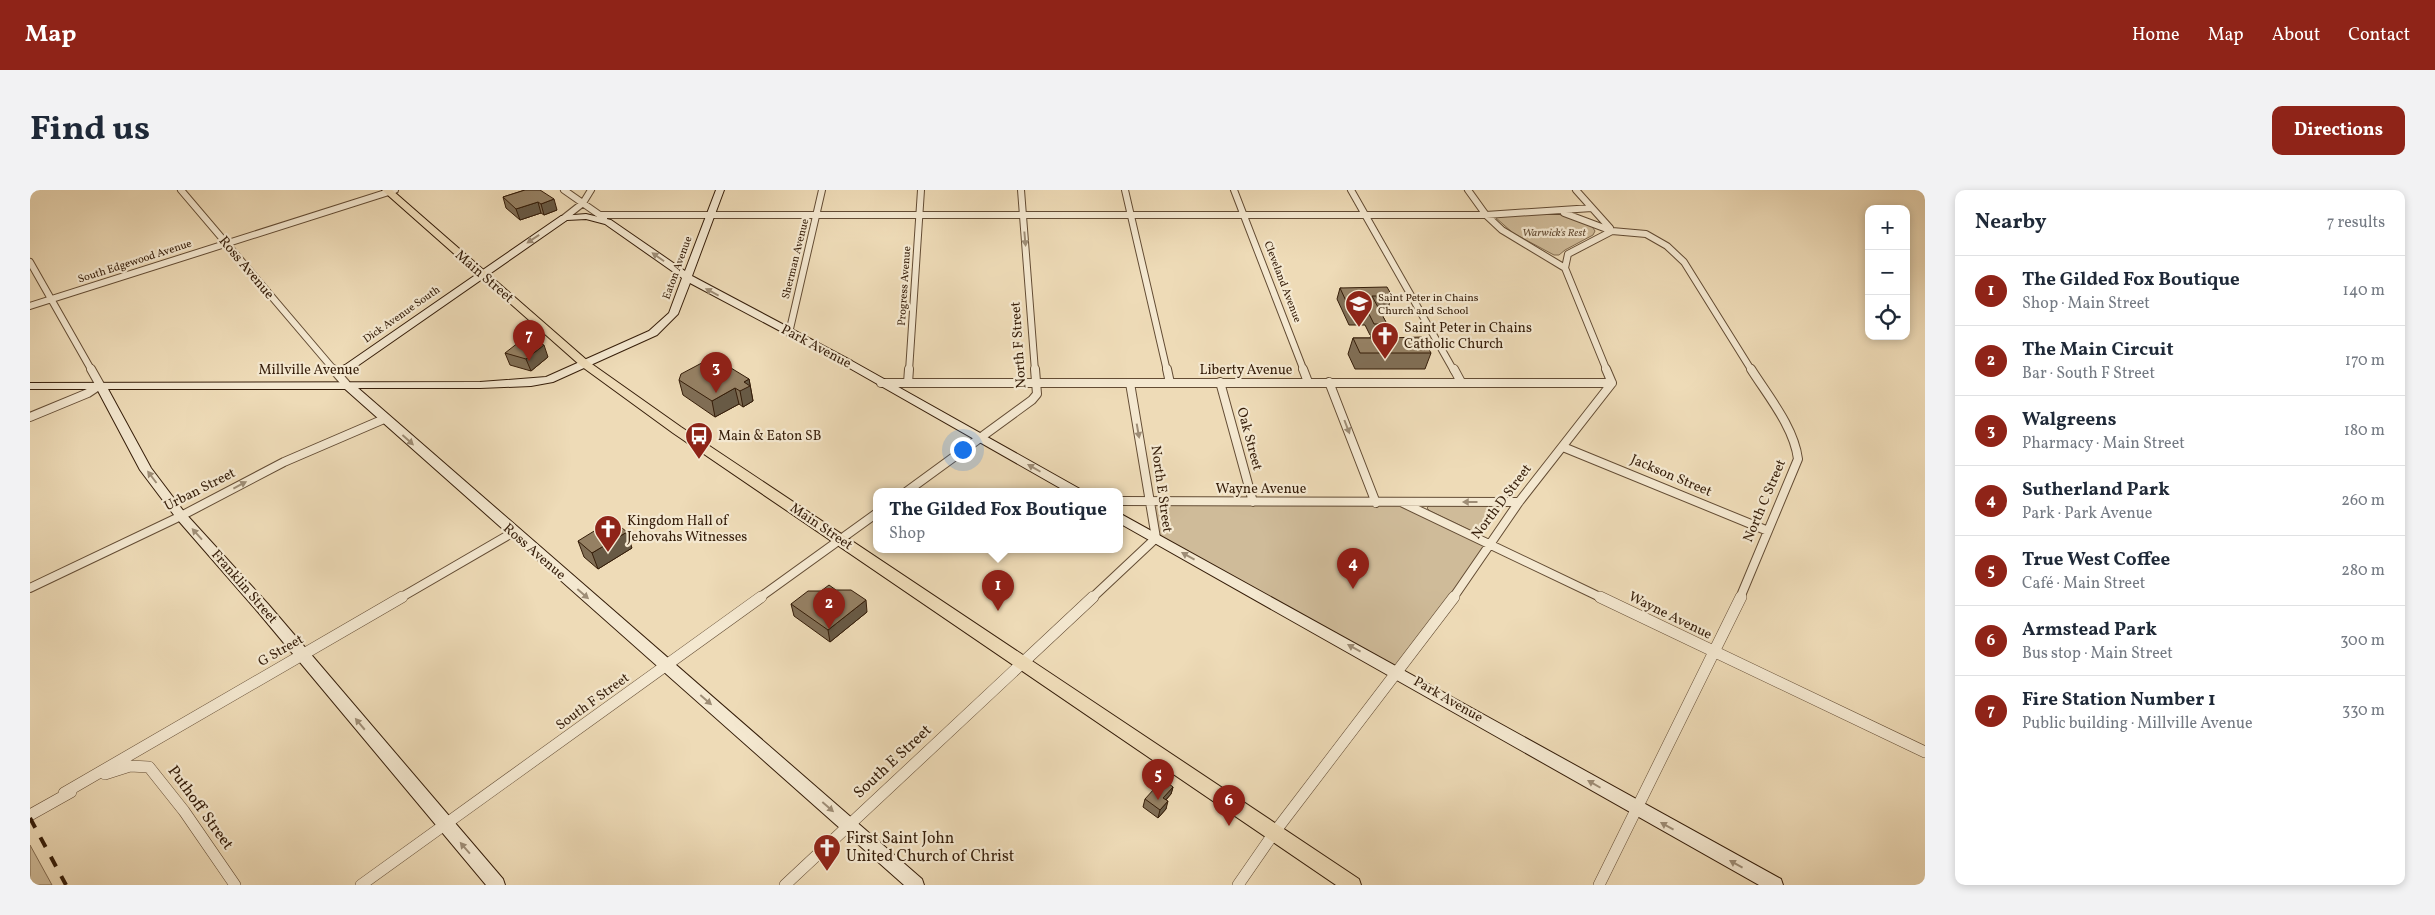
<!DOCTYPE html>
<meta charset="utf-8">
<style>
:root{--surface:#fff;--page:#f2f2f3;--text:#1f2937;--muted:#747a83;--line:#e0e1e3;--accent:#8f2418}
body{margin:0;font-family:Vollkorn,serif;background:var(--page);color:var(--text)}
.controls{position:absolute;right:15px;top:15px;display:grid;overflow:hidden;border-radius:10px;box-shadow:0 2px 8px #0003}
.controls button{width:45px;height:45px;display:grid;place-items:center;padding:0;border:0;border-bottom:1px solid var(--line);background:var(--surface);color:var(--text);font:25px sans-serif}
.you{position:absolute;left:932px;top:259px;width:18px;height:18px;margin:-12px;border:4px solid #fff;border-radius:50%;background:#1a73e8;box-shadow:0 0 0 8px #1a73e833}
.badge{display:grid;place-items:center;width:32px;height:32px;border-radius:50%;background:var(--accent);color:#fff;font-size:16px;font-weight:700}
.pin{position:absolute;translate:-50% -41px;filter:drop-shadow(0 1px 2px #0008)}
.pin::after{content:'';position:absolute;top:26px;width:18px;height:15px;background:inherit;clip-path:polygon(0 0,100% 0,50% 100%)}
.popup{position:absolute;left:843px;top:298px;width:250px;height:65px;box-sizing:border-box;display:grid;place-content:center;border-radius:10px;background:var(--surface);filter:drop-shadow(0 1px 4px #0005);font-size:16px;white-space:nowrap;color:var(--muted)}
.popup b{font-size:19px;color:var(--text)}
.popup::after{content:'';position:absolute;left:50%;top:100%;margin-left:-10px;border:10px solid transparent;border-top-color:var(--surface)}
.list{margin:0;padding:0;list-style:none}
h2{display:flex;justify-content:space-between;align-items:center;height:65px;margin:0;padding:0 20px;font-size:21px}
h2 small{font-size:16px;font-weight:400;color:var(--muted)}
.list li{display:grid;grid-template-columns:32px 1fr auto;gap:15px;align-items:center;box-sizing:border-box;height:70px;padding:0 20px;border-top:1px solid var(--line)}
.list b{display:block;font-size:19px;white-space:nowrap}
.list p{margin:0;font-size:16px;white-space:nowrap;color:var(--muted)}
.list em{font-size:16px;font-style:normal;color:var(--muted)}
.icon{flex:none;width:28px;height:28px;fill:none;stroke:currentColor;stroke-width:2;stroke-linecap:round;stroke-linejoin:round}
.map{position:relative;flex:none;width:1895px;height:695px;overflow:hidden;border-radius:10px}
header{display:flex;align-items:center;gap:30px;box-sizing:border-box;height:70px;padding:0 25px;background:var(--accent);color:#fff}
header strong{font-size:24px}
nav{display:flex;gap:28px;margin-inline-start:auto;font-size:18px}
.intro{display:flex;align-items:center;justify-content:space-between;box-sizing:border-box;height:120px;padding:0 30px}
h1{margin:0;font-size:35px}
.button{padding:12px 22px;border-radius:10px;background:var(--accent);color:#fff;font-size:18px;font-weight:700}
main{display:flex;gap:30px;padding:0 30px}
aside{flex:1;background:var(--surface);border-radius:10px;box-shadow:0 2px 8px #0003}
.map>svg:first-child{display:block}
.green{fill:#cfbb99;stroke:#826c51}
.lines{fill:none;stroke-linecap:round;stroke-linejoin:round}
.street-far2-casing{stroke:#634c34;stroke-width:8}
.street-far1-casing{stroke:#634c34;stroke-width:10}
.street-casing{stroke:#634c34;stroke-width:12}
.secondary-casing{stroke:#351d09;stroke-width:2}
.primary-casing{stroke:#351d09;stroke-width:2}
.street-far2{stroke:#f4e8d0;stroke-width:6}
.street-far1{stroke:#f4e8d0;stroke-width:8}
.street{stroke:#f4e8d0;stroke-width:11}
.secondary{fill:#f4e8d0;fill-rule:evenodd}
.primary{fill:#eedbb7;fill-rule:evenodd}
.rail{stroke:#351d09;stroke-width:4;stroke-dasharray:11 11;stroke-linecap:butt}
.wall{fill:#806e55;stroke:#351d09}
.shaded-wall{fill:#685a45;stroke:#351d09}
.building{fill:#958063;stroke:#351d09}
.oneway{fill:#9e8d76}
.labels{text-anchor:middle;dominant-baseline:central;stroke-width:4.5;stroke-linejoin:round;paint-order:stroke}
.far-park-label{font-size:11px;font-style:italic;fill:#634c34;stroke:#f4e8d0}
.far-street-label{font-size:11px;fill:#351d09;stroke:#f4e8d0}
.far-poi-label{font-size:11px;fill:#351d09;stroke:#f4e8d0;text-anchor:start}
.street-label{font-size:14px;fill:#351d09;stroke:#f4e8d0}
.poi-label{font-size:14px;fill:#351d09;stroke:#f4e8d0;text-anchor:start}
.near-street-label{font-size:16px;fill:#351d09;stroke:#f4e8d0}
.near-poi-label{font-size:16px;fill:#351d09;stroke:#f4e8d0;text-anchor:start}
</style>
<header>
<strong>Map</strong>
<nav><a>Home</a><a>Map</a><a>About</a><a>Contact</a></nav>
</header>
<div class="intro"><h1>Find us</h1><a class="button">Directions</a></div>
<main>
<div class="map">
<svg width="1895" height="695" viewBox="0 0 1895 695">
<rect width="100%" height="100%" fill="#eedbb7"/>
<filter id="stains"><feTurbulence type="fractalNoise" baseFrequency=".004" numOctaves="4"/><feColorMatrix values="0 0 0 0 .2 0 0 0 0 .09 0 0 0 0 .02 0 0 0 .5 -.17"/></filter>
<radialGradient id="worn" r=".72"><stop offset=".6" stop-color="#630" stop-opacity="0"/><stop offset="1" stop-color="#630" stop-opacity=".3"/></radialGradient>
<!-- green -->
<path class="green" d="M 1512,22 C 1528,24 1556,25 1565,41 L 1563,45 L 1535,60 L 1529,65 L 1524,65 L 1483,43 L 1465,27 Z
M 1120,312 L 1373,313 L 1459,353 L 1366,481 L 1126,348 Z
M 1400,315 L 1455,315 L 1461,320 L 1444,342 L 1400,321 L 1397,318 Z
M 0,655 L 22,695 L 0,695 Z"/>
<g class="lines">
<defs>
<path id="street-far2" d="M 151,0 L 305,181
M 534,0 L 574,28
M 991,0 L 1005,181
M 1095,0 L 1137,181
M 1204,0 L 1274,181
M 1321,0 L 1424,181
M 1438,0 L 1456,25 L 1472,40 L 1535,78
M 1546,0 L 1580,38
M 1534,23 L 1582,41 L 1616,44 L 1637,56 L 1654,72 L 1722,181
M 570,25 L 1456,25 L 1562,18
M 534,28 L 553,13 L 561,0
M 0,72 L 62,181
M 0,116 L 365,0
M 759,143 L 792,0
M 879,181 L 891,0
M 1577,181 L 1535,78 L 1538,64 L 1582,41"/>
<path id="street-far1" d="M 303,179 L 316,194
M 1137,179 L 1140,193
M 1273,179 L 1278,192
M 1424,179 L 1431,192
M 1190,192 L 1223,312
M 1299,192 L 1346,313
M 851,193 L 1582,193
M 878,193 L 879,179
M 0,227 L 58,203 L 70,195 L 61,179
M 1533,257 L 1738,341
M 876,302 L 1002,210 L 1007,204 L 1005,179
M 1089,311 L 1489,312
M 1373,313 L 1572,408
M 0,398 L 151,326 L 254,272 L 354,229
M 370,408 L 482,343
M 729,408 L 847,323
M 1062,408 L 1126,348 L 1100,193
M 1423,408 L 1489,312 L 1582,193 L 1576,179
M 1710,408 L 1768,269 C 1764,237 1738,206 1721,179"/>
<path id="street" d="M 1570,407 L 1895,562
M 75,584 L 100,576 L 119,577 L 154,621 L 205,695
M 34,603 L 372,407
M 0,625 L 41,602
M 331,695 L 731,407
M 755,695 L 1063,407
M 1208,695 L 1244,643 L 1424,407
M 1569,695 L 1711,407"/>
<path id="secondary" d="M 686,0 L 694,0 L 662,86 L 822,171 L 1050,299 L 1052,302 L 1037,302 L 814,175 L 660,93 L 648,124 L 627,145 L 523,192 L 501,196 L 450,198 L 328,198 L 892,689 L 894,695 L 874,695 L 315,199 L 78,199 L 121,278 L 155,323 L 238,414 L 473,689 L 475,695 L 456,695 L 228,422 L 147,329 L 110,280 L 67,199 L 0,199 L 0,193 L 450,192 L 516,187 L 619,141 L 639,123 L 652,88 L 575,34 L 556,29 L 537,30 L 323,179 L 305,186 L 300,183 L 315,175 L 531,26 L 556,24 L 581,30 L 655,81 Z
M 1089,323 L 1751,689 L 1753,695 L 1729,695 L 1089,333 Z"/>
<path id="primary" d="M 352,0 L 362,0 L 559,172 L 651,237 L 1329,689 L 1331,695 L 1306,695 L 643,243 L 551,176 Z"/>
</defs>
<!-- street-far2 casing -->
<use href="#street-far2" class="street-far2-casing"/>
<!-- street-far1 casing -->
<use href="#street-far1" class="street-far1-casing"/>
<!-- street casing -->
<use href="#street" class="street-casing"/>
<!-- secondary casing -->
<use href="#secondary" class="secondary-casing"/>
<!-- primary casing -->
<use href="#primary" class="primary-casing"/>
<!-- street-far2 -->
<use href="#street-far2" class="street-far2"/>
<!-- street-far1 -->
<use href="#street-far1" class="street-far1"/>
<!-- street -->
<use href="#street" class="street"/>
<!-- secondary -->
<use href="#secondary" class="secondary"/>
<!-- primary -->
<use href="#primary" class="primary"/>
<!-- rail -->
<path class="rail" d="M 0,628 L 36,695"/>
</g>
<!-- wall -->
<path class="wall" d="M 495,0 L 527,20 L 514,25 L 511,23 L 490,30 L 476,18 L 473,7 Z
M 1310,98 L 1362,106 L 1358,118 L 1348,118 L 1357,134 L 1353,144 L 1355,148 L 1401,163 L 1395,179 L 1325,179 L 1318,164 L 1323,148 L 1340,148 L 1341,145 L 1340,145 L 1335,135 L 1319,135 L 1307,109 Z
M 475,163 L 518,167 L 501,181 L 480,175 Z
M 719,189 L 723,211 L 713,217 L 709,214 L 685,227 L 653,205 L 649,190 Z
M 548,351 L 602,358 L 568,379 L 554,367 Z
M 761,414 L 837,422 L 800,452 L 764,426 Z
M 1143,597 L 1141,604 L 1136,610 L 1136,619 L 1128,628 L 1113,617 L 1115,609 Z"/>
<!-- shaded-wall -->
<path class="shaded-wall" d="M 524,9 L 527,20 L 514,25 L 511,14 Z
M 508,12 L 511,23 L 490,30 L 486,19 Z
M 514,155 L 518,167 L 501,181 L 496,169 Z
M 719,189 L 723,211 L 713,217 L 710,201 L 714,192 Z
M 705,198 L 709,214 L 685,227 L 682,211 Z
M 597,342 L 602,358 L 568,379 L 562,363 Z
M 836,410 L 837,422 L 800,452 L 798,440 Z
M 1143,597 L 1141,604 L 1131,615 L 1133,608 Z
M 1138,611 L 1136,619 L 1128,628 L 1130,620 Z"/>
<!-- building -->
<path class="building" d="M 495,0 L 510,0 L 524,9 L 511,14 L 508,12 L 486,19 L 473,7 Z
M 1357,97 L 1362,106 L 1342,106 L 1357,134 L 1344,134 L 1339,124 L 1322,124 L 1310,98 Z
M 1342,144 L 1353,144 L 1355,148 L 1392,147 L 1401,163 L 1330,163 L 1323,148 L 1343,148 Z
M 493,149 L 514,155 L 496,169 L 475,163 Z
M 683,167 L 719,189 L 714,192 L 720,196 L 710,201 L 705,198 L 682,211 L 649,190 L 651,184 Z
M 582,330 L 597,342 L 562,363 L 548,351 Z
M 799,395 L 806,400 L 821,400 L 836,410 L 798,440 L 761,414 L 778,401 L 791,401 Z
M 1133,589 L 1143,597 L 1133,608 L 1138,611 L 1130,620 L 1115,609 Z"/>
<!-- one-way arrows -->
<defs><path id="oneway-solid" d="M-6-.8H1V-3.2L6.5 0L1 3.2V.8H-6Z" transform="scale(1.25)"/></defs>
<g class="oneway">
<use href="#oneway-solid" transform="translate(503 49) rotate(146)"/>
<use href="#oneway-solid" transform="translate(995 49) rotate(85)"/>
<use href="#oneway-solid" transform="translate(628 67) rotate(-145)"/>
<use href="#oneway-solid" transform="translate(682 102) rotate(-152)"/>
<use href="#oneway-solid" transform="translate(1317 237) rotate(69)"/>
<use href="#oneway-solid" transform="translate(1108 241) rotate(80)"/>
<use href="#oneway-solid" transform="translate(378 250) rotate(42)"/>
<use href="#oneway-solid" transform="translate(1004 278) rotate(-150)"/>
<use href="#oneway-solid" transform="translate(122 287) rotate(-127)"/>
<use href="#oneway-solid" transform="translate(210 295) rotate(-28)"/>
<use href="#oneway-solid" transform="translate(1440 312) rotate(180)"/>
<use href="#oneway-solid" transform="translate(167 344) rotate(-132)"/>
<use href="#oneway-solid" transform="translate(1158 366) rotate(-151)"/>
<use href="#oneway-solid" transform="translate(553 404) rotate(41)"/>
<use href="#oneway-solid" transform="translate(1324 458) rotate(-151)"/>
<use href="#oneway-solid" transform="translate(676 510) rotate(41)"/>
<use href="#oneway-solid" transform="translate(330 534) rotate(-130)"/>
<use href="#oneway-solid" transform="translate(1564 594) rotate(-150)"/>
<use href="#oneway-solid" transform="translate(798 617) rotate(41)"/>
<use href="#oneway-solid" transform="translate(1637 636) rotate(-151)"/>
<use href="#oneway-solid" transform="translate(435 658) rotate(-131)"/>
<use href="#oneway-solid" transform="translate(1706 674) rotate(-151)"/>
</g>
<!-- icons -->
<defs>
<symbol id="school-pin" viewBox="-11 -11 22 30"><path d="M0 17L-7.5 6A9.5 9.5 0 1 1 7.5 6Z" fill="#8f2418" stroke="#f4e8d0"/><path d="M0-5L7-2L0 1L-7-2ZM-4 1L0 2.5L4 1V4Q0 6-4 4Z" fill="#fff"/></symbol>
<symbol id="church-pin" viewBox="-11 -11 22 30"><path d="M0 17L-7.5 6A9.5 9.5 0 1 1 7.5 6Z" fill="#8f2418" stroke="#f4e8d0"/><path d="M-1.2-6h2.4v3.5h3.3v2.4h-3.3V6h-2.4V-.1h-3.3v-2.4h3.3Z" fill="#fff"/></symbol>
<symbol id="bus-pin" viewBox="-11 -11 22 30"><path d="M0 17L-7.5 6A9.5 9.5 0 1 1 7.5 6Z" fill="#8f2418" stroke="#f4e8d0"/><path d="M-5-6H5V4H4V6H2V4H-2V6H-4V4H-5ZM-3.5-4V0h7V-4ZM-3.5 1.2v1.5H-2V1.2ZM2 1.2v1.5H3.5V1.2Z" fill="#fff"/></symbol>
</defs>
<g fill-rule="evenodd">
<use href="#school-pin" x="1313" y="98" width="32" height="43"/>
<use href="#church-pin" x="1339" y="130" width="32" height="43"/>
<use href="#bus-pin" x="653" y="230" width="32" height="43"/>
<use href="#church-pin" x="562" y="323" width="32" height="43"/>
<use href="#church-pin" x="781" y="642" width="32" height="43"/>
</g>
<g class="labels">
<!-- far-park labels -->
<g class="far-park-label">
<text x="1524" y="43">Warwick's Rest</text>
</g>
<!-- far-street labels -->
<g class="far-street-label">
<text transform="translate(766 69) rotate(-76)">Sherman Avenue</text>
<text transform="translate(105 72) rotate(-18)">South Edgewood Avenue</text>
<text transform="translate(648 78) rotate(-70)">Eaton Avenue</text>
<text transform="translate(1252 92) rotate(69)">Cleveland Avenue</text>
<text transform="translate(875 96) rotate(-86)">Progress Avenue</text>
<text transform="translate(372 125) rotate(-35)">Dick Avenue South</text>
</g>
<!-- far-poi labels -->
<g class="far-poi-label">
<text x="1348" y="108">Saint Peter in Chains<tspan x="1348" dy="13">Church and School</tspan></text>
</g>
<!-- street labels -->
<g class="street-label">
<text transform="translate(216 78) rotate(50)">Ross Avenue</text>
<text transform="translate(454 87) rotate(41)">Main Street</text>
<text transform="translate(989 155) rotate(-94)">North F Street</text>
<text transform="translate(786 157) rotate(28)">Park Avenue</text>
<text x="279" y="180">Millville Avenue</text>
<text x="1216" y="180">Liberty Avenue</text>
<text transform="translate(1219 249) rotate(75)">Oak Street</text>
<text transform="translate(1641 286) rotate(23)">Jackson Street</text>
<text transform="translate(1131 299) rotate(82)">North E Street</text>
<text x="1231" y="299">Wayne Avenue</text>
<text transform="translate(170 300) rotate(-27)">Urban Street</text>
<text transform="translate(1735 311) rotate(-67)">North C Street</text>
<text transform="translate(1472 312) rotate(-53)">North D Street</text>
<text transform="translate(791 337) rotate(34)">Main Street</text>
<text transform="translate(504 362) rotate(41)">Ross Avenue</text>
<text transform="translate(214 397) rotate(49)">Franklin Street</text>
<text transform="translate(1640 426) rotate(26)">Wayne Avenue</text>
<text transform="translate(251 461) rotate(-30)">G Street</text>
<text transform="translate(1418 510) rotate(30)">Park Avenue</text>
<text transform="translate(563 512) rotate(-36)">South F Street</text>
</g>
<!-- poi labels -->
<g class="poi-label">
<text x="1374" y="138">Saint Peter in Chains<tspan x="1374" dy="16">Catholic Church</tspan></text>
<text x="688" y="246">Main &amp; Eaton SB</text>
<text x="597" y="331">Kingdom Hall of<tspan x="597" dy="16">Jehovahs Witnesses</tspan></text>
</g>
<!-- near-street labels -->
<g class="near-street-label">
<text transform="translate(863 572) rotate(-43)">South E Street</text>
<text transform="translate(170 618) rotate(54)">Puthoff Street</text>
</g>
<!-- near-poi labels -->
<g class="near-poi-label">
<text x="816" y="649">First Saint John<tspan x="816" dy="18">United Church of Christ</tspan></text>
</g>
</g>
<rect width="100%" height="100%" filter="url(#stains)"/>
<rect width="100%" height="100%" fill="url(#worn)"/>
</svg>
<div class="controls">
<button>+</button>
<button>−</button>
<button><svg class="icon" aria-label="locate" viewBox="0 0 24 24"><circle cx="12" cy="12" r="6"/><path d="M12 2v4M12 18v4M2 12h4M18 12h4"/></svg></button>
</div>
<div class="you"></div>
<div class="pin badge" style="left:968px;top:421px">1</div>
<div class="popup"><b>The Gilded Fox Boutique</b>Shop</div>
<div class="pin badge" style="left:799px;top:439px">2</div>
<div class="pin badge" style="left:686px;top:203px">3</div>
<div class="pin badge" style="left:1323px;top:399px">4</div>
<div class="pin badge" style="left:1128px;top:610px">5</div>
<div class="pin badge" style="left:1199px;top:636px">6</div>
<div class="pin badge" style="left:499px;top:171px">7</div>
</div>
<aside>
<h2>Nearby<small>7 results</small></h2>
<ul class="list">
<li><span class="badge">1</span><div><b>The Gilded Fox Boutique</b><p>Shop · Main Street</p></div><em>140 m</em></li>
<li><span class="badge">2</span><div><b>The Main Circuit</b><p>Bar · South F Street</p></div><em>170 m</em></li>
<li><span class="badge">3</span><div><b>Walgreens</b><p>Pharmacy · Main Street</p></div><em>180 m</em></li>
<li><span class="badge">4</span><div><b>Sutherland Park</b><p>Park · Park Avenue</p></div><em>260 m</em></li>
<li><span class="badge">5</span><div><b>True West Coffee</b><p>Café · Main Street</p></div><em>280 m</em></li>
<li><span class="badge">6</span><div><b>Armstead Park</b><p>Bus stop · Main Street</p></div><em>300 m</em></li>
<li><span class="badge">7</span><div><b>Fire Station Number 1</b><p>Public building · Millville Avenue</p></div><em>330 m</em></li>
</ul>
</aside>
</main>
